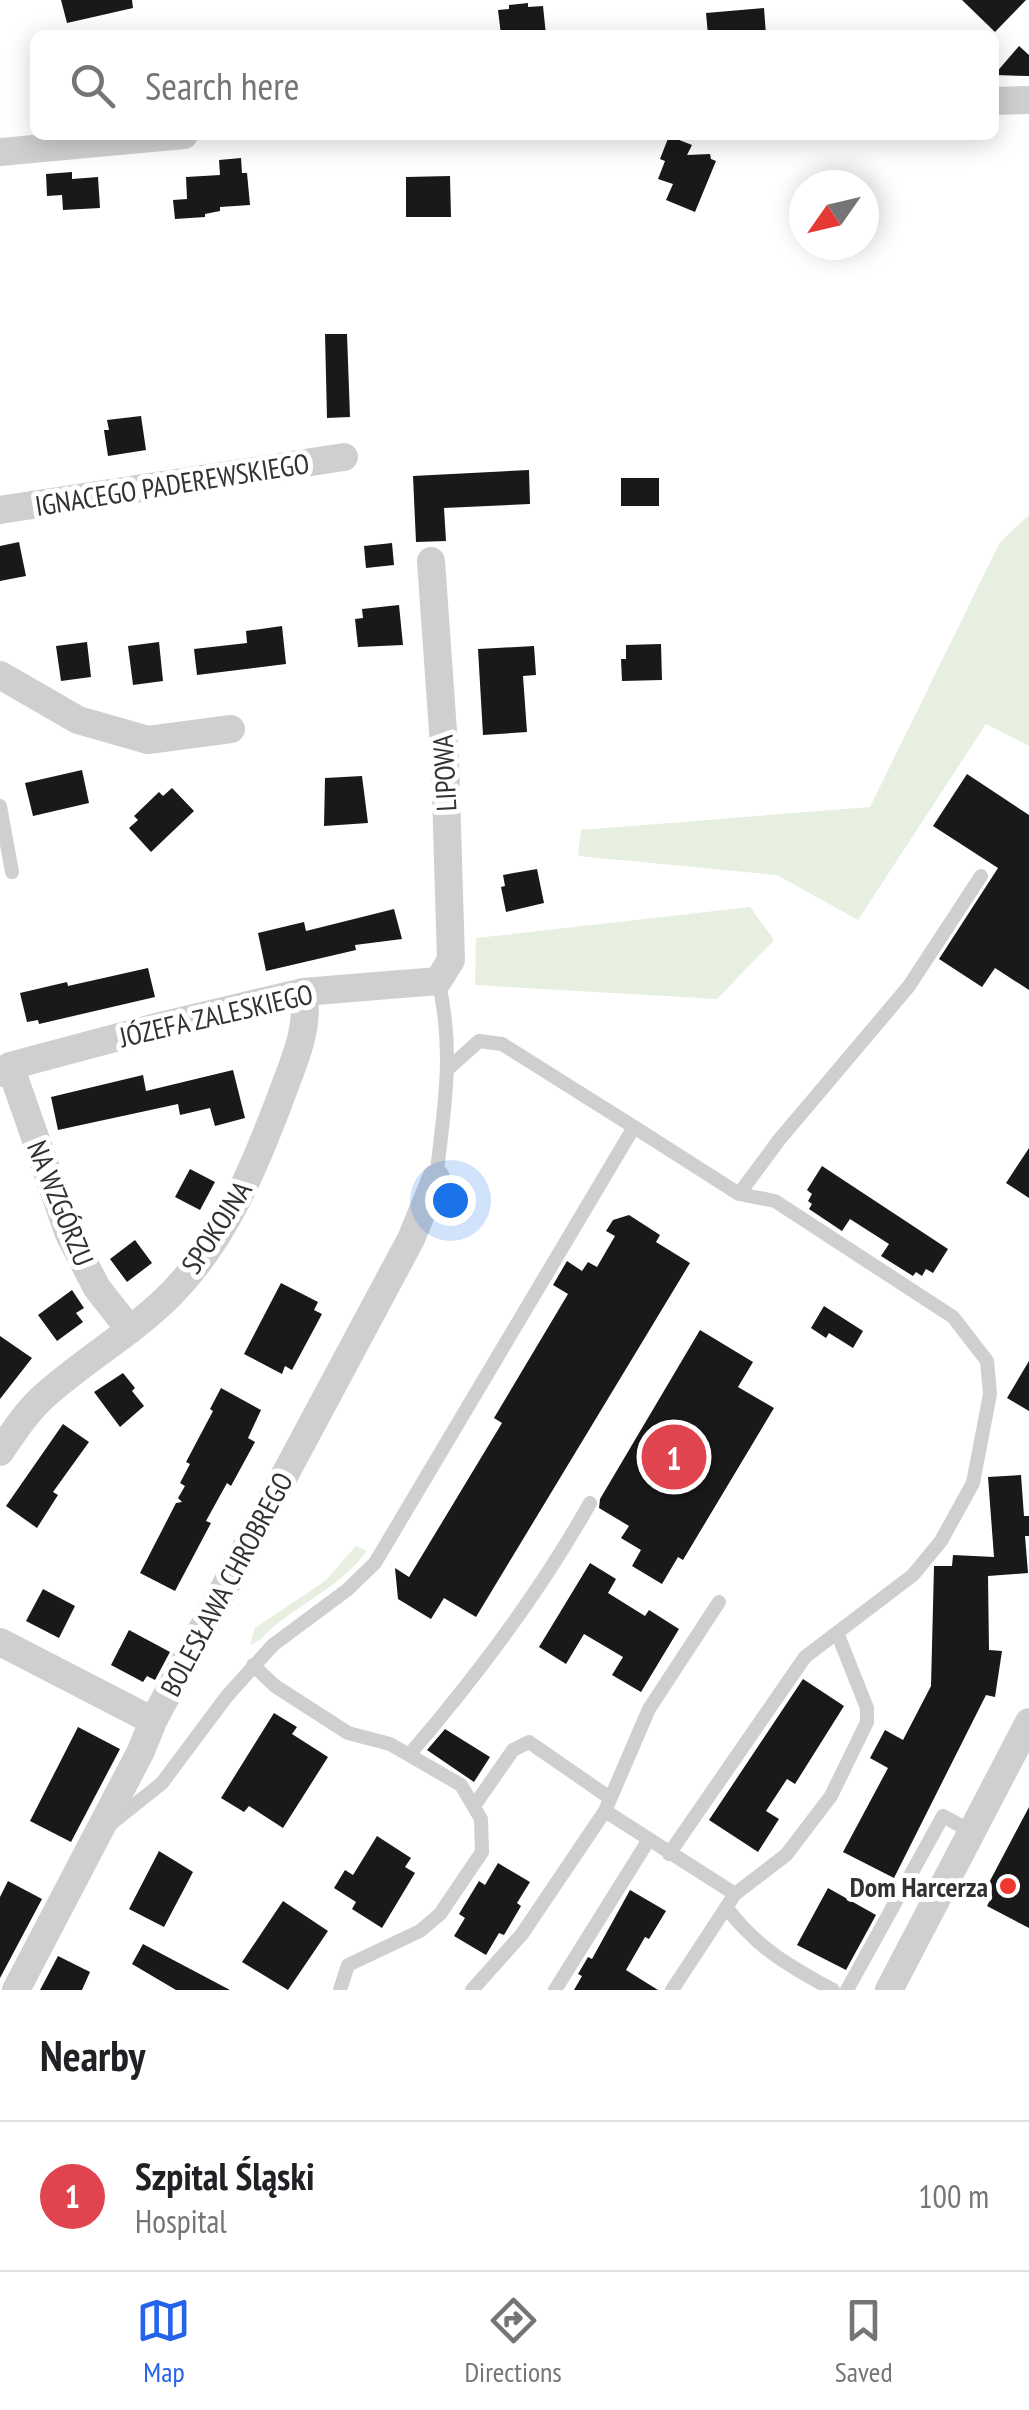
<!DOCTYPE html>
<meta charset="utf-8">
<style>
:root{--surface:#fff;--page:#f6f6f6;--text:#202124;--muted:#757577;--line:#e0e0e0;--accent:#2563eb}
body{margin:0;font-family:"PT Sans Narrow",sans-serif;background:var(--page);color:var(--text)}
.compass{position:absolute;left:789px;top:170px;width:90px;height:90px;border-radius:50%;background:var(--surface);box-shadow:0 5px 25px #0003;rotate:236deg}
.you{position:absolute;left:450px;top:1200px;width:35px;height:35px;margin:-25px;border:8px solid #fff;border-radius:50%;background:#1a73e8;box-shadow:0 0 0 15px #1a73e833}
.badge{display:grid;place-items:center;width:65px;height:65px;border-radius:50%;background:var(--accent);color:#fff;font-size:32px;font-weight:700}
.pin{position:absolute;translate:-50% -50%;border:5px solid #fff;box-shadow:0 2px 10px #0006}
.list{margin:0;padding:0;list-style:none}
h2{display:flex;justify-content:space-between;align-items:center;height:130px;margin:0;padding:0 40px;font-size:42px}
h2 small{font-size:32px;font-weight:400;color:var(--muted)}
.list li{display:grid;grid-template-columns:65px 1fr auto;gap:30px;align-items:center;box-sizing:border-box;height:150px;padding:0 40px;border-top:2px solid var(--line)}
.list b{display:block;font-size:38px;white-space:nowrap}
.list p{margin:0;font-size:32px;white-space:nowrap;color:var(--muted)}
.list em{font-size:32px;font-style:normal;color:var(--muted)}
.icon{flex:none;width:55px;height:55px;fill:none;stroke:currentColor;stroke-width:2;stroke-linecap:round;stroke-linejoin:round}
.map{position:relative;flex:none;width:1029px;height:1990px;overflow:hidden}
.search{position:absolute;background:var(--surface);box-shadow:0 5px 25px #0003;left:30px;right:30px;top:30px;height:110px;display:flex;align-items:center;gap:25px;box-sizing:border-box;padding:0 35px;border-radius:15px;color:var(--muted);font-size:38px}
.sheet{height:280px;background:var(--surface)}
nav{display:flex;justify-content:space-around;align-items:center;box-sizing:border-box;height:140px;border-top:2px solid var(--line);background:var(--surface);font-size:28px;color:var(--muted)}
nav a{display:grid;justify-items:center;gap:5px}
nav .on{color:var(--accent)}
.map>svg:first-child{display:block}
.green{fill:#e7efe1}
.building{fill:#191919}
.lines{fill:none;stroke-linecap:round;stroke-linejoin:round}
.lane{stroke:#cfcfcf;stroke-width:14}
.street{stroke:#cfcfcf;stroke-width:28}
.poi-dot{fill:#ef372f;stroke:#fff;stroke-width:4}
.labels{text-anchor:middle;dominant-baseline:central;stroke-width:10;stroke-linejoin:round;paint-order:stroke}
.street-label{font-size:28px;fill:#323232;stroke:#fff}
.poi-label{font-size:28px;font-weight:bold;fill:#323232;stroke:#fff;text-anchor:end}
</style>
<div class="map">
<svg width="1029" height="1990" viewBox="0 0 1029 1990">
<rect width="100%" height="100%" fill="#fff"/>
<!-- green -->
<path class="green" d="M 1029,515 L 1029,746 L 986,724 L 858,920 L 777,875 L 578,856 L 581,830 L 870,807 L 1000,542 Z
M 750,907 L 774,940 L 717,999 L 475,985 L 476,938 Z
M 356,1546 L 367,1551 C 342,1584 306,1601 274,1626 C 266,1633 260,1642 250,1645 L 255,1628 L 325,1581 Z"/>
<!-- building -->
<path class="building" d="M 61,0 L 132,0 L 133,8 L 67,23 Z
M 962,0 L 1026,0 L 995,32 Z
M 528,3 L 528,7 L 543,6 L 546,35 L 501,35 L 498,10 L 509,9 L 509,5 Z
M 764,8 L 766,35 L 708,35 L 706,13 Z
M 1019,46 L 1029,55 L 1029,76 L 994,75 Z
M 669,136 L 692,145 L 687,155 L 710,154 L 711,159 L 716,161 L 695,212 L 666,200 L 673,184 L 658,179 L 665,161 L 660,159 Z
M 241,158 L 242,173 L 247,173 L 250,205 L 220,207 L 220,211 L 205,214 L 205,217 L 175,219 L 173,200 L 187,199 L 186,177 L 220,175 L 219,160 Z
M 72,172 L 72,179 L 98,177 L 100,208 L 63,210 L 62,195 L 47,196 L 46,174 Z
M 450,176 L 451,217 L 406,217 L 406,177 Z
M 325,334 L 347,334 L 350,417 L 327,418 Z
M 141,416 L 146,450 L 108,456 L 104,430 L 109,430 L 107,420 Z
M 529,470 L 530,504 L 444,508 L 446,541 L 416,542 L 413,476 Z
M 621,478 L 659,478 L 659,506 L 621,506 Z
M 19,542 L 26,576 L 0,581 L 0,546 Z
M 392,543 L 394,565 L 366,568 L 364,546 Z
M 399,605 L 403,645 L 358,647 L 355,619 L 363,618 L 362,609 Z
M 282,626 L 286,664 L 197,675 L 194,649 L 247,643 L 246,631 Z
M 87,642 L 91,677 L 61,681 L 56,646 Z
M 159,642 L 163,681 L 133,685 L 128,646 Z
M 661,644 L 662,680 L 622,681 L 621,659 L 626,659 L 626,645 Z
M 534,646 L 536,675 L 523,676 L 527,732 L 483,735 L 478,649 Z
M 82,770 L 89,803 L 33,816 L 25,783 Z
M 967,774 L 1029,815 L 1029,990 L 995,968 L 982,987 L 939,959 L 998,868 L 933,826 Z
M 362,776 L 368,823 L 324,826 L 325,778 Z
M 172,788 L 194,811 L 151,852 L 129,828 L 138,820 L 134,816 L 159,792 L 163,796 Z
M 537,869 L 544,903 L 506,912 L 501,887 L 505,886 L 503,875 Z
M 394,909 L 402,939 L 355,945 L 356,950 L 266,971 L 258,933 L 304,922 L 306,931 Z
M 148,968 L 155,997 L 39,1024 L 38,1020 L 27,1022 L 20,993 L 67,982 L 68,986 Z
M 233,1070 L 245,1118 L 215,1126 L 210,1108 L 180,1115 L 178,1104 L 58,1130 L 51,1097 L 143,1075 L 146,1091 Z
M 1029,1148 L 1029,1198 L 1006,1183 Z
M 822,1166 L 948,1249 L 933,1273 L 926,1269 L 922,1276 L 916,1272 L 913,1276 L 881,1256 L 889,1244 L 850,1219 L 842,1231 L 809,1209 L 812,1204 L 808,1201 L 812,1194 L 807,1190 Z
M 190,1169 L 215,1182 L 200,1210 L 175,1197 Z
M 629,1215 L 660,1235 L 656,1242 L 690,1263 L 476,1617 L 444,1598 L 431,1619 L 398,1599 L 395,1568 L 409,1577 L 502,1423 L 494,1418 L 568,1294 L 553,1285 L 567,1261 L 582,1271 L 588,1262 L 597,1267 L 615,1236 L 606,1231 L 613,1220 Z
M 135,1240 L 152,1263 L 127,1282 L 110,1259 Z
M 281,1283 L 318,1302 L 314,1310 L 322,1314 L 292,1370 L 285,1366 L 282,1374 L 244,1354 Z
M 72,1290 L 84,1308 L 76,1313 L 83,1322 L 57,1341 L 38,1315 Z
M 824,1306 L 863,1331 L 853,1348 L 829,1333 L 826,1338 L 811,1328 Z
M 700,1330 L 753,1362 L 738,1387 L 774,1408 L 683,1560 L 678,1557 L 662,1584 L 632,1566 L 641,1550 L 621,1538 L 629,1526 L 599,1508 L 600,1499 Z
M 0,1336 L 32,1358 L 0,1399 Z
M 1029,1361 L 1029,1411 L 1007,1398 Z
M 123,1373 L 135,1388 L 132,1391 L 144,1406 L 120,1427 L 94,1392 Z
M 221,1388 L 261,1410 L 248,1438 L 255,1442 L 231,1486 L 227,1483 L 206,1521 L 211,1523 L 175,1591 L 140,1573 L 176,1503 L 182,1502 L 178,1498 L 185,1486 L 180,1483 L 190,1464 L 186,1462 L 213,1411 L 210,1409 Z
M 63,1424 L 89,1442 L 53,1492 L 58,1495 L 37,1528 L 6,1506 Z
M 1021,1475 L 1024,1516 L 1029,1516 L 1029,1536 L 1025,1536 L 1028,1573 L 988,1576 L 989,1650 L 1002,1651 L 995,1697 L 986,1695 L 894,1878 L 843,1852 L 888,1768 L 870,1758 L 885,1730 L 903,1740 L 931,1686 L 934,1566 L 952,1566 L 953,1555 L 994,1557 L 988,1477 Z
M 590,1563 L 616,1579 L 608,1593 L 645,1616 L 649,1610 L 679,1629 L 641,1692 L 612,1675 L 623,1657 L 584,1634 L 566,1664 L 539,1647 Z
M 43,1589 L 75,1606 L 59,1638 L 26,1621 Z
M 129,1630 L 170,1652 L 155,1680 L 147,1676 L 143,1682 L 111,1665 Z
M 803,1679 L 844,1706 L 795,1784 L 787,1779 L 766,1811 L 779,1819 L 758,1852 L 709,1820 Z
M 274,1713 L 297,1727 L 292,1734 L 328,1757 L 283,1828 L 249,1806 L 244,1812 L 221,1798 Z
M 78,1727 L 120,1749 L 71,1842 L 30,1821 Z
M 445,1729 L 490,1757 L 474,1782 L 427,1750 Z
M 1029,1807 L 1029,1928 L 987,1906 L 991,1898 L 983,1894 Z
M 377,1836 L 411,1858 L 405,1867 L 415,1873 L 382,1928 L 352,1909 L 356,1902 L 334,1888 L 345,1870 L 353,1875 Z
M 159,1851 L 193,1872 L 164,1927 L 129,1909 Z
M 498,1863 L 530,1882 L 517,1903 L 521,1906 L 504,1935 L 499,1933 L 486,1955 L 454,1936 L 465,1918 L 459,1914 L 479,1881 L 485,1885 Z
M 8,1881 L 42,1899 L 0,1978 L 0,1897 Z
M 828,1888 L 876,1915 L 846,1970 L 797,1945 Z
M 630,1890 L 666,1911 L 649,1939 L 645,1937 L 626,1970 L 658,1990 L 574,1990 L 582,1976 L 578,1974 L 588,1957 L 592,1959 Z
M 283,1901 L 328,1931 L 288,1990 L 242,1962 Z
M 143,1944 L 230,1990 L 176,1990 L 132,1964 Z
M 58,1956 L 90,1972 L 82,1990 L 40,1990 Z"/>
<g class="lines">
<!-- lane -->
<path class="lane" d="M 0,806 L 12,872
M 634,1127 L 739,1194 L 775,1201 L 953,1317 L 987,1361 L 990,1394 L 973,1483 L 941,1541 L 913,1575 L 805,1657 L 669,1854
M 436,1178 C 444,1111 455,1048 438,981
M 739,1194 L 779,1140 L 909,986 L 981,876
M 253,1665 L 275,1686 L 348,1733 L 390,1744 L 461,1785 L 481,1819 L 482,1852 L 440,1914 L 420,1931 L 348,1965 L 340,1990
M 409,1755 C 476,1677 539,1594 590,1503
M 474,1806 L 513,1750 L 529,1742 L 610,1798
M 605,1811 L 735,1894 L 672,1990
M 107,1827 L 162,1783 L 227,1696 L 273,1645 L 347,1590 L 375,1563 L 634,1127 L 502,1044 L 479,1041 L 449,1068
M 735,1894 L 786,1855 L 831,1796 L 867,1722 L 867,1708 L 838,1635
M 726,1907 C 757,1948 789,1966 833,1990
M 472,1990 L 522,1934 L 605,1811 L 649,1709 L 719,1602
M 555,1990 L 648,1841
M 847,1990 L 943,1816 L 972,1832"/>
<!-- street -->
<path class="street" d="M 994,101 L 1029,100
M 0,152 L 184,135
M 0,510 L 344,457
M 0,675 L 78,720 L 148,740 L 231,729
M 10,1066 L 69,1234 L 97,1288 L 130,1330
M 0,1073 L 10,1066 L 160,1026 L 303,992 L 438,981 L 451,960 L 445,760 L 431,561
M 0,1452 C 13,1433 25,1414 42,1398 C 83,1360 133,1333 172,1293 C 224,1240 253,1170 279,1102 C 291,1067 311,1030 303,992
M 0,1642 L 153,1721
M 16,1990 L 141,1751 L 153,1721 L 411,1239 L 436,1178
M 889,1990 L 1029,1722"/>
</g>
<!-- markers -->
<circle class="poi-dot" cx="1008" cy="1886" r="10"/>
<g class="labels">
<!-- street labels -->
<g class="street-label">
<text transform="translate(172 484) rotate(-9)">IGNACEGO PADEREWSKIEGO</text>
<text transform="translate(444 773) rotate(-93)">LIPOWA</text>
<text transform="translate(216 1015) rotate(-13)">JÓZEFA ZALESKIEGO</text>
<text transform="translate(61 1203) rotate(68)">NA WZGÓRZU</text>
<text transform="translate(216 1227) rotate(-57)">SPOKOJNA</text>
<text transform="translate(226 1584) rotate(-62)">BOLESŁAWA CHROBREGO</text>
</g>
<!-- poi labels -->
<g class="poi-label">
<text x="988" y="1886">Dom Harcerza</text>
</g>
</g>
</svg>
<svg class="compass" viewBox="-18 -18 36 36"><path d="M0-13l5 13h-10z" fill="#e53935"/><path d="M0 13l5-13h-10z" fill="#757577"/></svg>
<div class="you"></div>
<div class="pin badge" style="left:674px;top:1457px;background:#e0444e">1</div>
<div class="search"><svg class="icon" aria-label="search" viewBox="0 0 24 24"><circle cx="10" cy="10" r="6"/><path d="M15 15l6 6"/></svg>Search here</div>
</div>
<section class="sheet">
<h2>Nearby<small></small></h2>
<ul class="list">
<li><span class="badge" style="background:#e0444e">1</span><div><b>Szpital Śląski</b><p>Hospital</p></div><em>100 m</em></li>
</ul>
</section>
<nav>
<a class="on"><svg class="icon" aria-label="map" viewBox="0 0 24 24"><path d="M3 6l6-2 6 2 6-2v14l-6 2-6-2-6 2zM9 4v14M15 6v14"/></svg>Map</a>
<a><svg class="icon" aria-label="directions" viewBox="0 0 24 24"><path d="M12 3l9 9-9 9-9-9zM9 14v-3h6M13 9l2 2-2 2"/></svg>Directions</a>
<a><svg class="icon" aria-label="saved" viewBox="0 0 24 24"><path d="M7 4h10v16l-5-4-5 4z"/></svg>Saved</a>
</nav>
